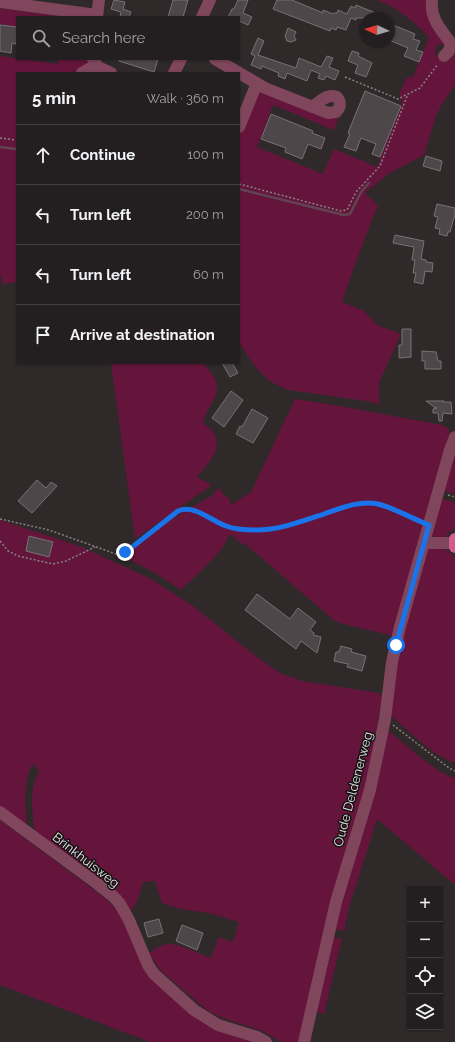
<!DOCTYPE html>
<meta charset="utf-8">
<style>
:root{--surface:#231f20;--page:#2f2c2d;--text:#f1f3f6;--muted:#a3a2a5;--line:#403d3e}
body{margin:0;font-family:Raleway,sans-serif;background:var(--page);color:var(--text)}
.controls{position:absolute;right:12px;bottom:12px;display:grid;overflow:hidden;border-radius:0px;box-shadow:0 1px 3px #0004}
.controls button{width:36px;height:36px;display:grid;place-items:center;padding:0;border:0;border-bottom:1px solid var(--line);background:var(--surface);color:var(--text);font:20px sans-serif}
.compass{position:absolute;left:359px;top:12px;width:36px;height:36px;border-radius:50%;background:var(--surface);box-shadow:0 1px 3px #0004;rotate:274deg}
.stop{position:absolute;width:12px;height:12px;margin:-9px;border:3px solid #1a73e8;border-radius:50%;background:#fff}
.stop.end{background:#1a73e8;border-color:#fff;box-shadow:0 1px 4px #0008}
.list{margin:0;padding:0;list-style:none}
h2{display:flex;justify-content:space-between;align-items:center;height:52px;margin:0;padding:0 16px;font-size:17px}
h2 small{font-size:13px;font-weight:400;color:var(--muted)}
.list li{display:grid;grid-template-columns:26px 1fr auto;gap:12px;align-items:center;box-sizing:border-box;height:60px;padding:0 16px;border-top:1px solid var(--line)}
.list b{display:block;font-size:15px;white-space:nowrap}
.list em{font-size:13px;font-style:normal;color:var(--muted)}
.icon{flex:none;width:22px;height:22px;fill:none;stroke:currentColor;stroke-width:2;stroke-linecap:round;stroke-linejoin:round}
.map{position:relative;flex:none;width:455px;height:1042px;overflow:hidden}
.search{position:absolute;background:var(--surface);box-shadow:0 1px 3px #0004;left:16px;top:16px;width:224px;height:44px;display:flex;align-items:center;gap:10px;box-sizing:border-box;padding:0 14px;border-radius:0px;color:var(--muted);font-size:15px}
.panel{position:absolute;background:var(--surface);box-shadow:0 1px 3px #0004;left:16px;top:72px;width:224px;height:292px;border-radius:0px}
.map>svg:first-child{display:block}
.green{fill:#65153b}
.lines{fill:none;stroke-linecap:round;stroke-linejoin:round}
.stream{stroke:#614451;stroke-width:2.5}
.building{fill:#4e474a;stroke:#797274}
.path{stroke:#878283;stroke-width:1.5;stroke-dasharray:2 2;stroke-linecap:butt}
.minor{stroke:#80465c;stroke-width:12}
.major{stroke:#d25c8c;stroke-width:12}
.route{stroke:#1a73e8;stroke-width:5}
.labels{text-anchor:middle;dominant-baseline:central;stroke-width:3;stroke-linejoin:round;paint-order:stroke}
.street-label{font-size:13px;fill:#e5e1e2;stroke:#151213}
</style>
<div class="map">
<svg width="455" height="1042" viewBox="0 0 455 1042">
<rect width="100%" height="100%" fill="#2f292a"/>
<!-- green -->
<path class="green" d="M 375,0 L 432,0 L 446,44 L 444,45 L 437,44 L 435,54 L 445,63 L 455,54 L 455,85 L 442,104 L 436,116 L 424,155 L 388,174 L 365,193 L 378,206 L 372,220 L 357,259 L 342,302 L 364,311 L 377,325 L 401,334 L 379,383 L 379,405 L 373,402 L 288,390 L 271,382 L 261,373 L 251,361 L 239,342 L 239,136 L 256,93 L 261,90 L 338,119 L 334,130 L 273,105 L 257,147 L 323,174 L 334,149 L 377,167 L 402,104 L 399,95 L 407,77 L 413,77 L 429,37 C 414,22 396,5 375,0 Z
M 0,8 L 64,17 L 17,17 L 17,27 L 0,24 Z
M 0,56 L 58,64 L 59,59 L 88,59 C 87,64 87,67 83,69 C 68,76 34,73 17,73 L 17,282 L 3,284 L 0,273 Z
M 111,363 L 203,363 C 207,368 214,375 216,381 C 221,399 206,406 203,423 C 206,425 210,428 212,431 C 225,448 208,464 197,477 L 212,485 L 135,539 Z
M 295,399 L 334,405 L 442,425 L 448,428 L 450,434 L 424,521 L 393,636 L 340,623 L 335,621 L 244,543 L 241,544 L 232,535 L 228,536 C 227,549 192,579 181,590 L 152,571 L 121,556 L 176,516 L 213,495 L 218,488 L 230,500 L 231,505 L 251,492 Z
M 455,444 L 455,494 L 442,490 Z
M 439,498 L 455,502 L 455,528 L 443,538 L 435,538 L 431,534 Z
M 0,520 L 82,547 L 151,579 L 193,606 L 257,657 L 280,673 L 302,681 L 379,693 L 382,697 L 365,792 L 298,1041 L 297,1042 L 281,1042 L 262,1031 L 223,1018 L 208,1011 L 160,970 L 149,953 C 153,951 158,947 163,945 C 174,940 199,954 211,958 L 219,937 L 233,942 L 239,922 L 209,913 L 181,909 L 162,903 L 155,881 L 143,882 L 137,902 L 129,913 L 35,836 C 33,816 28,790 39,772 L 33,763 C 22,782 26,809 27,830 L 0,810 Z
M 424,548 C 437,549 447,546 455,558 L 455,763 C 433,756 408,730 390,715 L 401,643 Z
M 386,732 L 389,732 L 394,735 C 410,748 436,773 455,778 L 455,885 L 377,819 L 349,908 L 344,931 L 333,929 Z
M 0,820 L 105,898 L 118,911 L 160,986 L 259,1042 L 150,1042 L 0,985 Z
M 331,937 L 342,939 L 324,1014 L 314,1010 Z"/>
<g class="lines">
<!-- stream -->
<path class="stream" d="M 0,147 L 17,149
M 239,189 L 344,215 L 350,214 L 361,192 L 369,183"/>
</g>
<!-- building -->
<path class="building" d="M 114,0 L 125,2 L 123,9 L 131,12 L 129,17 L 120,17 L 121,12 L 111,9 Z
M 173,0 L 188,0 L 183,17 L 168,17 Z
M 238,0 L 248,0 L 243,13 L 252,17 L 248,25 L 239,21 L 239,17 L 228,17 L 232,9 L 234,9 Z
M 277,0 L 292,0 L 323,13 L 323,10 L 333,14 L 334,13 L 337,13 L 338,10 L 347,14 L 351,6 L 355,8 L 356,5 L 388,18 L 356,18 L 356,20 L 351,18 L 346,30 L 337,27 L 336,30 L 331,28 L 330,31 L 273,9 Z
M 0,25 L 17,27 L 16,44 L 12,43 L 11,53 L 0,51 Z
M 393,25 L 415,34 L 413,39 L 420,41 L 416,50 L 423,52 L 419,62 L 404,56 L 408,48 L 389,40 L 389,36 Z
M 288,28 L 296,32 L 294,36 L 296,40 L 291,42 L 287,41 L 285,36 Z
M 258,38 L 264,41 L 258,55 L 296,68 L 299,58 L 321,67 L 327,56 L 333,58 L 329,67 L 339,71 L 335,80 L 326,76 L 324,80 L 318,78 L 320,74 L 311,70 L 307,81 L 287,73 L 285,79 L 278,76 L 279,73 L 262,66 L 261,69 L 251,65 L 255,56 L 251,54 Z
M 352,51 L 359,53 L 358,56 L 372,63 L 366,77 L 355,73 L 358,65 L 348,61 Z
M 119,59 L 158,59 L 154,72 L 119,61 Z
M 365,91 L 401,106 L 380,157 L 372,154 L 376,144 L 361,138 L 356,151 L 344,147 L 350,134 L 348,133 Z
M 271,114 L 313,131 L 312,133 L 325,138 L 321,149 L 308,144 L 302,159 L 285,152 L 286,148 L 261,139 Z
M 426,156 L 442,161 L 440,171 L 423,166 Z
M 437,204 L 455,208 L 455,217 L 454,217 L 450,232 L 448,232 L 447,236 L 439,234 L 440,229 L 435,228 L 438,217 L 434,216 Z
M 395,235 L 424,241 L 421,259 L 426,260 L 426,262 L 433,263 L 432,272 L 425,271 L 423,284 L 414,282 L 416,273 L 413,273 L 415,260 L 412,260 L 414,247 L 393,243 Z
M 402,329 L 411,329 L 411,357 L 399,358 L 399,345 L 402,345 Z
M 422,351 L 436,352 L 438,361 L 441,361 L 441,369 L 425,369 L 425,361 L 422,361 Z
M 222,363 L 232,363 L 238,373 L 230,377 Z
M 231,391 L 243,400 L 224,427 L 212,418 Z
M 426,401 L 444,401 L 443,402 L 451,402 L 452,414 L 443,413 L 442,421 L 439,421 L 438,413 L 433,413 L 433,409 L 437,408 L 434,407 Z
M 252,409 L 268,418 L 253,443 L 236,434 L 240,426 L 242,427 Z
M 37,480 L 46,488 L 51,482 L 57,486 L 32,513 L 18,501 Z
M 29,536 L 53,542 L 49,557 L 26,551 Z
M 257,594 L 290,619 L 298,608 L 316,622 L 310,630 L 314,633 L 313,635 L 321,637 L 317,653 L 301,641 L 296,649 L 245,610 Z
M 341,646 L 352,649 L 351,652 L 366,656 L 362,671 L 347,667 L 348,664 L 334,661 L 336,652 L 339,652 Z
M 159,919 L 163,933 L 148,937 L 144,923 Z
M 182,925 L 203,933 L 197,950 L 176,941 Z"/>
<g class="lines">
<!-- path -->
<path class="path" d="M 345,77 L 398,99 L 420,88 L 438,64
M 0,138 L 17,140
M 239,184 L 341,211 L 347,210 L 356,192 L 380,166 L 408,94
M 448,495 L 455,497
M 0,519 L 49,530 L 116,554 L 125,552 L 131,548 L 178,511 C 195,504 211,521 226,526 C 235,529 244,530 253,530 C 275,530 297,523 318,516 C 337,510 357,500 377,504 C 392,507 406,516 420,521
M 0,541 L 8,551 L 18,556 L 53,564 L 66,561 L 95,547
M 393,725 L 449,768 L 455,771"/>
<!-- minor -->
<path class="minor" d="M 432,0 C 430,18 440,29 451,43 L 449,51 L 444,56
M 0,2 L 97,15
M 97,17 L 99,0
M 202,17 L 210,0
M 93,59 L 98,67 L 111,73
M 215,59 L 265,88 L 328,113 L 336,112 C 341,107 341,102 337,97 C 327,93 320,102 312,107
M 82,73 L 96,65
M 174,73 L 181,59
M 239,127 L 257,83
M 424,543 L 455,543
M 0,812 L 95,882 L 114,897 L 120,904 L 129,920 L 148,965 L 154,974 L 194,1010 L 218,1025 L 257,1037 L 266,1042
M 304,1042 L 336,902 L 370,790 L 385,719 L 392,662 L 400,627 L 450,450 L 455,437"/>
<!-- major -->
<path class="major" d="M 455,539 L 455,547"/>
</g>
<g class="lines">
<!-- route -->
<path class="route" d="M 125,552 L 131,548 L 178,511 C 195,504 211,521 226,526 C 236,530 246,530 256,530 C 279,530 303,521 324,514 C 341,508 360,500 378,504 C 394,508 413,519 429,525 L 396,645"/>
</g>
<g class="labels">
<!-- street labels -->
<g class="street-label">
<text transform="translate(353 789) rotate(-75)">Oude Deldenerweg</text>
<text transform="translate(86 860) rotate(38)">Brinkhuisweg</text>
</g>
</g>
</svg>
<div class="controls">
<button>+</button>
<button>−</button>
<button><svg class="icon" aria-label="locate" viewBox="0 0 24 24"><circle cx="12" cy="12" r="6"/><path d="M12 2v4M12 18v4M2 12h4M18 12h4"/></svg></button>
<button><svg class="icon" aria-label="layers" viewBox="0 0 24 24"><path d="M12 4l9 5-9 5-9-5zM3 14l9 5 9-5"/></svg></button>
</div>
<svg class="compass" viewBox="-18 -18 36 36"><path d="M0-13l5 13h-10z" fill="#e53935"/><path d="M0 13l5-13h-10z" fill="#a3a2a5"/></svg>
<div class="stop" style="left:396px;top:645px"></div>
<div class="stop end" style="left:125px;top:552px"></div>
<div class="search"><svg class="icon" aria-label="search" viewBox="0 0 24 24"><circle cx="10" cy="10" r="6"/><path d="M15 15l6 6"/></svg>Search here</div>
<section class="panel">
<h2>5 min<small>Walk · 360 m</small></h2>
<ul class="list">
<li><svg class="icon" aria-label="ahead" viewBox="0 0 24 24"><path d="M12 20V5M6 11l6-6 6 6"/></svg><div><b>Continue</b></div><em>100 m</em></li>
<li><svg class="icon" aria-label="left" viewBox="0 0 24 24"><path d="M17 20v-9H6M10 6l-5 5 5 5"/></svg><div><b>Turn left</b></div><em>200 m</em></li>
<li><svg class="icon" aria-label="left" viewBox="0 0 24 24"><path d="M17 20v-9H6M10 6l-5 5 5 5"/></svg><div><b>Turn left</b></div><em>60 m</em></li>
<li><svg class="icon" aria-label="arrive" viewBox="0 0 24 24"><path d="M6 21V4h12l-3 4 3 4H6"/></svg><div><b>Arrive at destination</b></div></li>
</ul>
</section>
</div>
